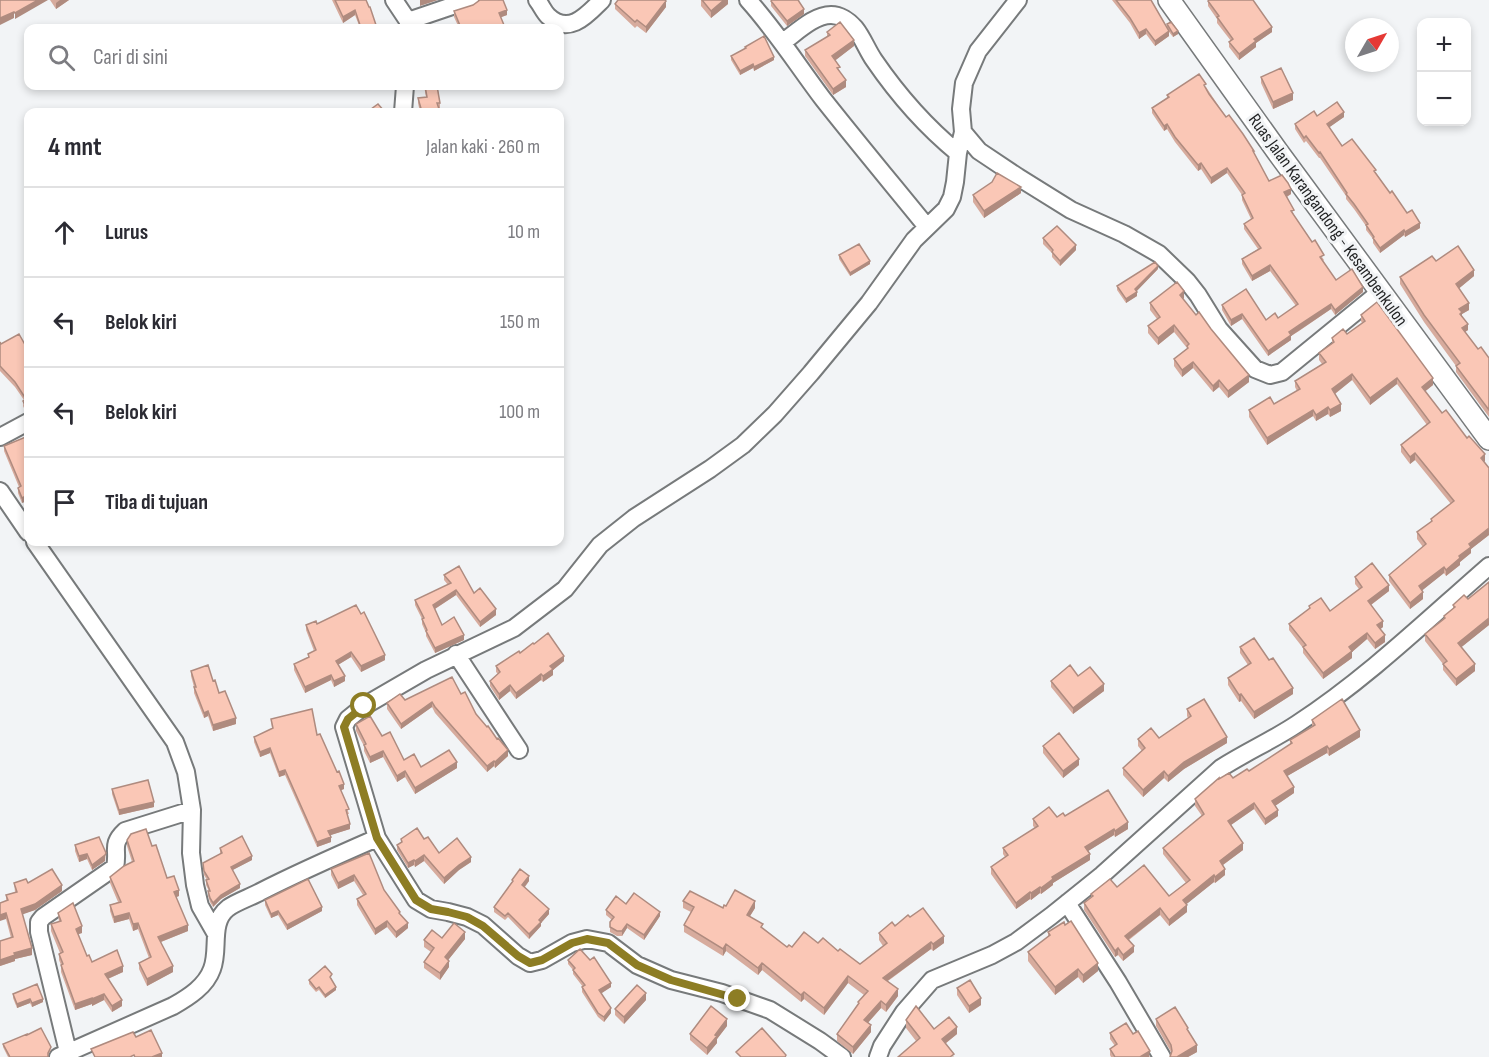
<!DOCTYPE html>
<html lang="id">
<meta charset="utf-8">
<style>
:root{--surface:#fff;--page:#f7f7f7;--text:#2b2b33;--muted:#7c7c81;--line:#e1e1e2}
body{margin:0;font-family:"Sofia Sans Condensed",sans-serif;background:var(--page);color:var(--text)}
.controls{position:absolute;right:18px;top:18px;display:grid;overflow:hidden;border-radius:12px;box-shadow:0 3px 9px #0003}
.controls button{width:54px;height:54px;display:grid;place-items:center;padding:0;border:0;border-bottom:2px solid var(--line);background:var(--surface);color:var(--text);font:30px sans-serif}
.compass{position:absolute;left:1345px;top:18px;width:54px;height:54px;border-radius:50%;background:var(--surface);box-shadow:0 3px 9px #0003;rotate:51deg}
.stop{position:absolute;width:18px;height:18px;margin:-14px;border:4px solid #8d7d24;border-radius:50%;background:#fff}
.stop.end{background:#8d7d24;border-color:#fff;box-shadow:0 2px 6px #0008}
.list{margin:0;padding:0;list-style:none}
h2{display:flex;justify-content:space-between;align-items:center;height:78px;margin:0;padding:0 24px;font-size:26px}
h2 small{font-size:20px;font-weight:400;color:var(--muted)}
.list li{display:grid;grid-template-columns:39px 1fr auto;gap:18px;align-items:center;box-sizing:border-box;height:90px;padding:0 24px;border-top:2px solid var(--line)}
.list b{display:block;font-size:22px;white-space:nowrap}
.list em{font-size:20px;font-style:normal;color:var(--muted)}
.icon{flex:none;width:33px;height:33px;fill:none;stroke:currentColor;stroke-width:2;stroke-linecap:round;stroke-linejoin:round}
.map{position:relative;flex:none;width:1489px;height:1057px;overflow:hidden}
.search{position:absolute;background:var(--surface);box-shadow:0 3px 9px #0003;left:24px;top:24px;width:540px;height:66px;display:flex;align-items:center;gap:15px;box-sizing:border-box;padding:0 21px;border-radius:12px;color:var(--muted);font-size:22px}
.panel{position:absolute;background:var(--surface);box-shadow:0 3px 9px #0003;left:24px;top:108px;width:540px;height:438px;border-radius:12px}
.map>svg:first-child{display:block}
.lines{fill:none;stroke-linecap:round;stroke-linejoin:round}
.minor-casing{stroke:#777a7b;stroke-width:20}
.major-casing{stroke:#777a7b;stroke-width:24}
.minor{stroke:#fff;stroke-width:16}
.major{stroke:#fff;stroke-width:21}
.wall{fill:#d7ab9d}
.shaded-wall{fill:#af8b7f}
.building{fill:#fac7b6;stroke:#af8b7f;stroke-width:1.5}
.route{stroke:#8d7d24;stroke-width:8}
.labels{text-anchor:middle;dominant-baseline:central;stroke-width:6;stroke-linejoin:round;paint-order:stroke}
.street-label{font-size:18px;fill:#1f2021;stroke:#f2f4f6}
</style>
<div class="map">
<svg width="1489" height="1057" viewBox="0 0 1489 1057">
<rect width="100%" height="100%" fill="#f2f4f6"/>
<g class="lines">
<defs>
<path id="minor" d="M 394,0 L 408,21 L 408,28
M 537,0 C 541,5 544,12 548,16 C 569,36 587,15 602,0
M 748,0 C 776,31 798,66 823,99 C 857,142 892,184 927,227
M 1018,0 L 978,51 L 964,83 L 961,109 L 963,132 L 979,151 L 1018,177 L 1071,210 L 1124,234 L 1159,254 L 1187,281 L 1198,295 L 1219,329 L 1255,369 L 1270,375 L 1282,372 L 1380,292
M 408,21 L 470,0
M 783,42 C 797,32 814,15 831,15 C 840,15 849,21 855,28 C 863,38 867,50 874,60 C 898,95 925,126 958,153
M 403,112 L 405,86
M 0,437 L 28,422
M 0,491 L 28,532
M 35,542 L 175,742 L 186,772 L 192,810 L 191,853 L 195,885 L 200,906 L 216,934
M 456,654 L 519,750
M 1067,903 L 1118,982 L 1162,1057
M 68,1052 L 39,932 L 39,922 L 43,917 L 115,867 C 119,850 110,845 125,831 L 192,810
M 58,1057 L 173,1006 C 189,997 206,986 212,969 C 220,949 209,923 228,908 C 236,902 251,897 260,892 C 299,872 338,855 377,838
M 842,1057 L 820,1041 L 770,1010 L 722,993 L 671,980 L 637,965 L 608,943 L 587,939 L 572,943 L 542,960 L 530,963 L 518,956 L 483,925 L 467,917 L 448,912 L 431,909 L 416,900 L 377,838 L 344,727 L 348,719 L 364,706 L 426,670 L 514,628 L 565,589 L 600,545 L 634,518 L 710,469 L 743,445 L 775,414 L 811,373 L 869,303 L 914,240 L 946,209 L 952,197 L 955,182 L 958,153 L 963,132
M 878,1057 L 882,1046 L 904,1012 L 932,980 L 992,955 L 1016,942 L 1051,916 L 1102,875 L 1221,768 C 1246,752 1273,740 1297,724 C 1366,679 1427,620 1489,566"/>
<path id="major" d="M 1169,0 L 1277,151 L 1489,439"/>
</defs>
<!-- minor casing -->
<use href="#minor" class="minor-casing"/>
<!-- major casing -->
<use href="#major" class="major-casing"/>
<!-- minor -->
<use href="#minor" class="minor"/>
<!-- major -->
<use href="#major" class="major"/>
</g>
<!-- wall -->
<path class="wall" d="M 50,0 L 69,0 L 56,9 Z
M 332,0 L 366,0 L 377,28 L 360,28 L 355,15 L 343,23 Z
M 701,0 L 728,0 L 728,4 L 711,18 L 701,6 Z
M 800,0 L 798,1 L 804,14 L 787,26 L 771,6 L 771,1 Z
M 1112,0 L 1151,0 L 1167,27 L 1167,24 L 1178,34 L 1173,37 L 1169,32 L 1169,36 L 1155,46 L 1146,34 L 1139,39 L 1130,23 Z
M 1208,1 L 1272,32 L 1256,43 L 1256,47 L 1239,60 L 1229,47 L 1229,42 L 1231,41 L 1217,23 L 1217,19 L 1208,6 Z
M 615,4 L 666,7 L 646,33 L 637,26 L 635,28 L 615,9 Z
M 454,11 L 507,15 L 501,17 L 504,28 L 459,28 L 454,17 Z
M 827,32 L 854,46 L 835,60 L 846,87 L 833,95 L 805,56 L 805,50 L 827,37 Z
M 745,47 L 774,60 L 754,71 L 753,68 L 740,75 L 731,60 L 731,56 L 745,49 Z
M 1261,77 L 1293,100 L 1273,109 L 1261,83 Z
M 424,86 L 446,86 L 446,88 L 438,90 L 440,103 L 440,108 L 439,108 L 440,112 L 420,112 L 418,103 L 418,98 L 426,97 Z
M 1206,87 L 1226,117 L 1254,153 L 1269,181 L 1291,194 L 1287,197 L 1294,215 L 1324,260 L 1323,261 L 1336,280 L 1363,292 L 1335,315 L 1331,309 L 1299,331 L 1291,336 L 1291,340 L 1268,356 L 1242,319 L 1231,326 L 1222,310 L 1222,305 L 1266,320 L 1278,318 L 1296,306 L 1270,271 L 1252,281 L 1242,264 L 1242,259 L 1258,249 L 1244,229 L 1244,224 L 1251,219 L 1242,200 L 1242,195 L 1227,173 L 1211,184 L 1201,169 L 1198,171 L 1175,142 L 1167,129 L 1164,131 L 1152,113 L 1152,108 L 1167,98 L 1167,95 Z
M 1317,116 L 1344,117 L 1329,127 L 1342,146 L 1376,173 L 1390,193 L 1420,228 L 1405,237 L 1404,235 L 1380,253 L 1373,243 L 1373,239 L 1366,230 L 1366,226 L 1354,209 L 1346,199 L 1346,196 L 1320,158 L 1319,158 L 1306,141 L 1304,143 L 1295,129 L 1295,124 Z
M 1021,193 L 984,218 L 973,202 L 973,195 Z
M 1043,238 L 1076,250 L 1060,266 L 1052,257 L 1052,253 L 1043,244 Z
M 839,255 L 870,264 L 850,276 L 839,259 Z
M 1436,261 L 1474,276 L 1459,288 L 1469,310 L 1462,314 L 1462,316 L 1468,330 L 1465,332 L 1478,349 L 1489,358 L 1489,417 L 1456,372 L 1456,366 L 1424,322 L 1400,284 L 1400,277 Z
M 1158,269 L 1136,291 L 1137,296 L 1126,303 L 1117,290 L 1117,286 Z
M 1184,298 L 1183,299 L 1249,382 L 1228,398 L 1219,387 L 1213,392 L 1193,368 L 1182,377 L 1174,366 L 1174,359 L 1187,349 L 1187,348 L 1174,332 L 1158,345 L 1148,333 L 1148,326 L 1157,319 L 1150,310 L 1150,303 Z
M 1361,315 L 1433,385 L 1425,391 L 1442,413 L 1485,461 L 1484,462 L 1489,468 L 1489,535 L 1471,549 L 1471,553 L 1460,562 L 1460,565 L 1446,576 L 1444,573 L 1422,590 L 1423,599 L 1410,609 L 1389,581 L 1389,575 L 1423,547 L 1417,539 L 1417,532 L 1431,522 L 1431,519 L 1451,504 L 1415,460 L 1410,464 L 1401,452 L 1401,445 L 1427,425 L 1397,384 L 1370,405 L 1352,380 L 1335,394 L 1341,411 L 1330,417 L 1328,414 L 1316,421 L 1313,416 L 1267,445 L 1249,417 L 1249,410 L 1274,404 L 1297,391 L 1295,387 L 1295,381 L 1322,364 L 1319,360 L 1319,353 L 1332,344 L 1332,338 L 1347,334 L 1362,323 L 1361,321 Z
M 0,342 L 1,344 L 28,350 L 28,412 L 26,412 L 23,406 L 24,400 L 15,387 L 0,371 Z
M 28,436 L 22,503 L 18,493 L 18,488 L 19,487 L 4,451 L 4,446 Z
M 444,575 L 474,593 L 496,615 L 480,627 L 456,595 L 435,609 L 442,625 L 464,640 L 435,653 L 426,636 L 426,633 L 422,624 L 422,619 L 415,605 L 415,600 L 448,585 L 444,580 Z
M 1355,577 L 1389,591 L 1371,605 L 1383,627 L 1380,629 L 1385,642 L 1375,649 L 1367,639 L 1352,652 L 1352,658 L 1323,679 L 1303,653 L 1303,648 L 1289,630 L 1289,624 L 1309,609 L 1309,606 L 1330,611 L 1359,589 L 1355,584 Z
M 1468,599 L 1489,625 L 1461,647 L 1475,671 L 1456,686 L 1443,670 L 1443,664 L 1425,641 L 1425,634 L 1444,618 L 1444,616 L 1453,609 L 1453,605 Z
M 317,624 L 385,660 L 361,672 L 351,657 L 338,665 L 345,681 L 334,687 L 331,680 L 305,693 L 294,670 L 294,664 L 308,658 L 308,654 L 314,651 L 306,630 L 306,625 Z
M 534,644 L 564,661 L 553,670 L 553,675 L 543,682 L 541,680 L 516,699 L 510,691 L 499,700 L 490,686 L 490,681 L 498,674 L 496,672 L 496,666 Z
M 1240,647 L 1293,694 L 1254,719 L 1241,701 L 1239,702 L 1228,685 L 1228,678 L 1248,665 L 1240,653 Z
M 191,671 L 213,681 L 236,724 L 213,731 L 208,716 L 204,718 L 194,693 L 194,687 L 191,676 Z
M 1078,676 L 1104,691 L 1073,714 L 1051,687 L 1051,681 Z
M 461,694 L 508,756 L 495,768 L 494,766 L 487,772 L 435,713 L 432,707 L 401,729 L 387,709 L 387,703 L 405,700 Z
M 1187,709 L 1227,743 L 1184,769 L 1168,782 L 1164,778 L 1143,797 L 1123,775 L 1123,768 L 1142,751 L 1138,746 L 1138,739 L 1159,738 L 1188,718 L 1187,716 Z
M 271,719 L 317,735 L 344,789 L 341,790 L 349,814 L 347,814 L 350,829 L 330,835 L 331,842 L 317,847 L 285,775 L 279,777 L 270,753 L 260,757 L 254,742 L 254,737 L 272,729 Z
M 1312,720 L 1360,737 L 1329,756 L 1327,753 L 1287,776 L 1294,793 L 1275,806 L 1278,816 L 1265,825 L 1254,809 L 1231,825 L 1243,850 L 1223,865 L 1225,875 L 1215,883 L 1214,882 L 1186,904 L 1187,912 L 1169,926 L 1160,915 L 1129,940 L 1134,952 L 1123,961 L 1118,955 L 1115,957 L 1084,910 L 1084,903 L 1091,898 L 1091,894 L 1117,887 L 1169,896 L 1186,883 L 1163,854 L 1163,848 L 1202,816 L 1195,806 L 1195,799 L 1219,779 L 1233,778 L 1249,771 L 1290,745 L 1290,740 L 1312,727 Z
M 356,724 L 382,736 L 404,760 L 421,767 L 457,768 L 415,794 L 405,777 L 397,782 L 383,757 L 370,763 L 364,751 L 364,746 L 356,731 Z
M 1043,746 L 1079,765 L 1063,778 L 1043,753 Z
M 112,789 L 154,807 L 119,815 L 112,794 Z
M 1065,816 L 1128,829 L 1115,837 L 1114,835 L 1088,851 L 1090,860 L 1053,883 L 1053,885 L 1041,894 L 1040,893 L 1031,900 L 1030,899 L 1016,909 L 991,874 L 991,867 L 1005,857 L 1003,854 L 1003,848 L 1035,828 L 1033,826 L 1033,819 Z
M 401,839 L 424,839 L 439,853 L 471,862 L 459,870 L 444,884 L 424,861 L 415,867 L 414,865 L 408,868 L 397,850 L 397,845 L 401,843 Z
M 127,840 L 152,846 L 167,878 L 179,896 L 176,897 L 188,931 L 161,942 L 173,972 L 147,986 L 139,969 L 139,963 L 149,958 L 138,929 L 133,931 L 129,919 L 114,923 L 110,911 L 110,905 L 118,902 L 110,883 L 110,877 L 132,862 L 127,846 Z
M 75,845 L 106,853 L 105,861 L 92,870 L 87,859 L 79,862 L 75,851 Z
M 220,848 L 252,860 L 232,870 L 240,888 L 221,899 L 213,907 L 210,902 L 208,896 L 209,891 L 206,885 L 206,880 L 207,880 L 204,875 L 203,863 L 220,854 Z
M 369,853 L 384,890 L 400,914 L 408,928 L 396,938 L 387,927 L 375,935 L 357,905 L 357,899 L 363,895 L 354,881 L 338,889 L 331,875 L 331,869 Z
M 512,880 L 529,881 L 525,887 L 549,914 L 541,923 L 541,926 L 529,939 L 508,917 L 505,920 L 494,912 L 494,907 L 512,882 Z
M 14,883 L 28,883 L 62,891 L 35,910 L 22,914 L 32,955 L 15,959 L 15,961 L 0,966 L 0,941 L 11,938 L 6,919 L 6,895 L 15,892 Z
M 265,900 L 322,911 L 287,930 L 278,915 L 271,918 L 265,905 Z
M 683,901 L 723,908 L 726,906 L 755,908 L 750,916 L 763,929 L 787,947 L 792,947 L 818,943 L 838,951 L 860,964 L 883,946 L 879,940 L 879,933 L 910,917 L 944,943 L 933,951 L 931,949 L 888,981 L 898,996 L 886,1012 L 881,1008 L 868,1023 L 871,1032 L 853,1054 L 837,1041 L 837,1034 L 858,1005 L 858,1002 L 864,995 L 848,983 L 824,1015 L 804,999 L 801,1002 L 762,970 L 758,975 L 726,951 L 723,956 L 684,932 L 684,925 L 691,912 L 683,908 Z
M 626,904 L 660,916 L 644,940 L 627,928 L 622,936 L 617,936 L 610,932 L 610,922 L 612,920 L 606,915 L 606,910 Z
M 58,913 L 82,933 L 78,934 L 87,956 L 92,962 L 123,972 L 108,979 L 122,1006 L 112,1012 L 104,1000 L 92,1006 L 92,1004 L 75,1010 L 61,972 L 61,965 L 59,960 L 59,954 L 60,953 L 51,931 L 51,924 L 59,922 Z
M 1048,932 L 1098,971 L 1083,983 L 1078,977 L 1055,995 L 1028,961 L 1028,952 L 1048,937 Z
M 442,938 L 465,939 L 448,960 L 449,967 L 440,980 L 424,968 L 424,962 L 431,952 L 424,947 L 424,940 Z
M 568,960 L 611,987 L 601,993 L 611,1013 L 604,1022 L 598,1017 L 582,992 L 582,987 L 583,987 L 573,974 L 573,970 L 568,964 Z
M 332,978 L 331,979 L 336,990 L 325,998 L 319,990 L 316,992 L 309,984 L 309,980 Z
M 957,988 L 981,1005 L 969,1013 L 957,995 Z
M 13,994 L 43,1002 L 32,1007 L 30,1003 L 17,1008 L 13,998 Z
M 646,1000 L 624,1024 L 615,1015 L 615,1009 Z
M 1156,1019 L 1188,1031 L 1197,1052 L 1188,1057 L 1170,1057 L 1171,1052 L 1156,1026 Z
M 906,1020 L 934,1029 L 957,1034 L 945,1044 L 954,1057 L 916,1041 L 906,1028 Z
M 727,1026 L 717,1039 L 717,1043 L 707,1055 L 690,1040 L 690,1034 Z
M 1110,1033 L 1133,1034 L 1150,1057 L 1111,1057 L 1110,1055 L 1110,1049 L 1115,1046 L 1110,1039 Z
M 27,1035 L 51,1050 L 48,1055 L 48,1057 L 8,1057 L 3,1047 L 3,1044 Z"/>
<!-- shaded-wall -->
<path class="shaded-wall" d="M 38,0 L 48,0 L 15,19 L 15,13 Z
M 60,0 L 69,0 L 56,9 L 56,3 Z
M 420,0 L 438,0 L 420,6 Z
M 724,0 L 728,0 L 728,4 L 711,18 L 711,11 Z
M 666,1 L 666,7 L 646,33 L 646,27 Z
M 804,9 L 804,14 L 787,26 L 787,21 Z
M 355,10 L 355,15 L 343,23 L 343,17 Z
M 507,10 L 507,15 L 499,18 L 499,13 Z
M 14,12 L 14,18 L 0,25 L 0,18 Z
M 1272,27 L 1272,32 L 1256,43 L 1256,47 L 1239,60 L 1239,54 L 1254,39 Z
M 1146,29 L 1146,34 L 1139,39 L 1139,33 Z
M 1169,31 L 1169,36 L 1155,46 L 1155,41 Z
M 1178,31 L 1178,34 L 1173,37 L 1173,34 Z
M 854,40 L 854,46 L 832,63 L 832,56 Z
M 563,51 L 563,57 L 560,61 L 560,55 Z
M 774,57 L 774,60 L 754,71 L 754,67 Z
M 753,64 L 753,68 L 740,75 L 740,71 Z
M 846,80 L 846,87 L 833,95 L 833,89 Z
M 437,86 L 446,86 L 446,88 L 437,90 Z
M 543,86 L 548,86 L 543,90 Z
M 1293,93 L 1293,100 L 1273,109 L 1273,102 Z
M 1344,112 L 1344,117 L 1327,129 L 1327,124 Z
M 1167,124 L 1167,129 L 1164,131 L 1164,126 Z
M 1201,163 L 1201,169 L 1198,171 L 1198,165 Z
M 1227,168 L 1227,173 L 1211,184 L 1211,178 Z
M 1021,187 L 1021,193 L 984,218 L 984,211 Z
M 1291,189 L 1291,194 L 1284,198 L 1284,192 Z
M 1420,223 L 1420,228 L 1405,237 L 1405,232 Z
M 1404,230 L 1404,235 L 1380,253 L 1380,248 Z
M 1076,245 L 1076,250 L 1060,266 L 1060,261 Z
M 870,261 L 870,264 L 850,276 L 850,273 Z
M 1270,265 L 1270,271 L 1252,281 L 1252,276 Z
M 1158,266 L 1158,269 L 1135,293 L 1135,289 Z
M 1474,270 L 1474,276 L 1456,291 L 1456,284 Z
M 1363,287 L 1363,292 L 1335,315 L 1335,310 Z
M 1184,291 L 1184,298 L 1180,301 L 1180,295 Z
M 1137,292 L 1137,296 L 1126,303 L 1126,299 Z
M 1469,303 L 1469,310 L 1462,314 L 1462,319 L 1460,320 L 1459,309 Z
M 1331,304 L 1331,309 L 1291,336 L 1291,340 L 1268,356 L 1268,351 L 1289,332 Z
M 1242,314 L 1242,319 L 1231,326 L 1231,320 Z
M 1468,324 L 1468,330 L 1462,334 L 1462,328 Z
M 1174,325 L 1174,332 L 1158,345 L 1158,338 Z
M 1193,362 L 1193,368 L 1182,377 L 1182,370 Z
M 1352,374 L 1352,380 L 1332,396 L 1332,389 Z
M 1249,375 L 1249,382 L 1228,398 L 1228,391 Z
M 1397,378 L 1397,384 L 1370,405 L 1370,398 Z
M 1433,378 L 1433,385 L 1422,394 L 1422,387 Z
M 1219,380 L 1219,387 L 1213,392 L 1213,386 Z
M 1341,404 L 1341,411 L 1330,417 L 1330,410 Z
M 1328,407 L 1328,414 L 1316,421 L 1316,415 Z
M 1313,410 L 1313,416 L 1267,445 L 1267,438 Z
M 1415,453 L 1415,460 L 1410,464 L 1410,457 Z
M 1485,454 L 1485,461 L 1481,464 L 1481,458 Z
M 28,495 L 28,501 L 22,503 L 22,498 Z
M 1489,528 L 1489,535 L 1471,549 L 1471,553 L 1460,562 L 1460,565 L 1446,576 L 1446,570 L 1469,544 Z
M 1444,567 L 1444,573 L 1419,593 L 1419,586 Z
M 1389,585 L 1389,591 L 1368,607 L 1368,601 Z
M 456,590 L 456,595 L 433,610 L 433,605 Z
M 1423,592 L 1423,599 L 1410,609 L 1410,603 Z
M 496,609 L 496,615 L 480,627 L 480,622 Z
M 1489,618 L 1489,625 L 1458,650 L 1458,643 Z
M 1383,621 L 1383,627 L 1377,632 L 1377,625 Z
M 1367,633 L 1367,639 L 1352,652 L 1352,658 L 1323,679 L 1323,673 L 1349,647 Z
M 464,635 L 464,640 L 435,653 L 435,648 Z
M 1385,635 L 1385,642 L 1375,649 L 1375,643 Z
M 351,652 L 351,657 L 336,666 L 336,661 Z
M 385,655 L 385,660 L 361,672 L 361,666 Z
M 564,656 L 564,661 L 553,670 L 553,675 L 543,682 L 543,676 L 550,666 Z
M 1475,664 L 1475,671 L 1456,686 L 1456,679 Z
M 541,674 L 541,680 L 516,699 L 516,693 Z
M 331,675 L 331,680 L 305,693 L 305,687 Z
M 345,676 L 345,681 L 334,687 L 334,681 Z
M 1104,684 L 1104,691 L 1073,714 L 1073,708 Z
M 510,685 L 510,691 L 499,700 L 499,694 Z
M 1293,688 L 1293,694 L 1254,719 L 1254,712 Z
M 1241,694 L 1241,701 L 1239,702 L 1239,695 Z
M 432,702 L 432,707 L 401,729 L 401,724 Z
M 208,711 L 208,716 L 204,718 L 204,713 Z
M 236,718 L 236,724 L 213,731 L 213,725 Z
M 1360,730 L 1360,737 L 1329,756 L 1329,749 Z
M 1227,737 L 1227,743 L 1184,769 L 1168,782 L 1168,776 L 1184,762 Z
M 1327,746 L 1327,753 L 1284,778 L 1284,771 Z
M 270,748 L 270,753 L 260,757 L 260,752 Z
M 508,750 L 508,756 L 495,768 L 495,762 Z
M 383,751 L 383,757 L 370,763 L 370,757 Z
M 1079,759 L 1079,765 L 1063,778 L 1063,771 Z
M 494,761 L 494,766 L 487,772 L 487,766 Z
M 457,762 L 457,768 L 415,794 L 415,788 Z
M 285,770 L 285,775 L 279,777 L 279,772 Z
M 405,771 L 405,777 L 397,782 L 397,776 Z
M 1164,771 L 1164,778 L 1143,797 L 1143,790 Z
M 344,784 L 344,789 L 339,791 L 339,786 Z
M 1294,787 L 1294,793 L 1272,808 L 1272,801 Z
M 154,802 L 154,807 L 119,815 L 119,810 Z
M 1254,803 L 1254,809 L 1228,827 L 1228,821 Z
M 1278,810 L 1278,816 L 1265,825 L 1265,819 Z
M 1128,822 L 1128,829 L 1115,837 L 1115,831 Z
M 350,824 L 350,829 L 328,836 L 328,831 Z
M 1114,829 L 1114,835 L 1085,853 L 1085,847 Z
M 331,837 L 331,842 L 317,847 L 317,842 Z
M 1243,843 L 1243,850 L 1220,867 L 1220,861 Z
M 87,854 L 87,859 L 79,862 L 79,856 Z
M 1090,854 L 1090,860 L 1053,883 L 1053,885 L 1041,894 L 1041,888 L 1052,877 Z
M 105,855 L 105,861 L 92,870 L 92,865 Z
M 424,855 L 424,861 L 415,867 L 415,861 Z
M 252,856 L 252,860 L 231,871 L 231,867 Z
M 471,857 L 471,862 L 459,870 L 444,884 L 444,878 L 459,865 Z
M 414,860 L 414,865 L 408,868 L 408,863 Z
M 1225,869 L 1225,875 L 1215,883 L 1215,877 Z
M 354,875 L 354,881 L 338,889 L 338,883 Z
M 1214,875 L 1214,882 L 1183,907 L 1183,900 Z
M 529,876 L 529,881 L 522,890 L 522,885 Z
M 240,884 L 240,888 L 221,899 L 213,907 L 213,903 L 221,895 Z
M 62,885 L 62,891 L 35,910 L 21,915 L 21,909 Z
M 1040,887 L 1040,893 L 1031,900 L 1031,893 Z
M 179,890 L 179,896 L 174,898 L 174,892 Z
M 1030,892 L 1030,899 L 1016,909 L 1016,903 Z
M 755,901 L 755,908 L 747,921 L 747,915 Z
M 1187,905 L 1187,912 L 1169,926 L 1169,920 Z
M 322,907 L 322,911 L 287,930 L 287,925 Z
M 1160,908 L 1160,915 L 1125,942 L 1125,936 Z
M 549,909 L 549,914 L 541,923 L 541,926 L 529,939 L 529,934 Z
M 278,911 L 278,915 L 271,918 L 271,914 Z
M 660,912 L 660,916 L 644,940 L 644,935 Z
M 6,913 L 6,919 L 0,921 L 0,915 Z
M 129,913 L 129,919 L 114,923 L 114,917 Z
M 387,921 L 387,927 L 375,935 L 375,929 Z
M 138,923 L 138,929 L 133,931 L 133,924 Z
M 408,923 L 408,928 L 396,938 L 396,932 Z
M 627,924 L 627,928 L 622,936 L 622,931 Z
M 188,925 L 188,931 L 158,943 L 158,937 Z
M 82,926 L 82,933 L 76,935 L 76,929 Z
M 465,932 L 465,939 L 445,964 L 445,957 Z
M 944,936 L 944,943 L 933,951 L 933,944 Z
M 931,942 L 931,949 L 883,984 L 883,978 Z
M 726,944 L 726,951 L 723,956 L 723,949 Z
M 1134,946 L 1134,952 L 1123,961 L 1123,955 Z
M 32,948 L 32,955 L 15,959 L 15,961 L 0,966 L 0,960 L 14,953 Z
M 1118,948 L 1118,955 L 1115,957 L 1115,951 Z
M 449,961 L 449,967 L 440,980 L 440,973 Z
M 762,963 L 762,970 L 758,975 L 758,968 Z
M 1098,963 L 1098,971 L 1083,983 L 1083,975 Z
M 123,966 L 123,972 L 105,980 L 105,974 Z
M 173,966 L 173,972 L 147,986 L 147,979 Z
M 1078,969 L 1078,977 L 1055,995 L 1055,987 Z
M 848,976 L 848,983 L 824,1015 L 824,1008 Z
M 611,983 L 611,987 L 599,995 L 599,990 Z
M 336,987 L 336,990 L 325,998 L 325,995 Z
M 898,989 L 898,996 L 886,1012 L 886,1005 Z
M 804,992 L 804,999 L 801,1002 L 801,995 Z
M 646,993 L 646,1000 L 624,1024 L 624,1017 Z
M 104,994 L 104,1000 L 92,1006 L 92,999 Z
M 92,998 L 92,1004 L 75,1010 L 75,1004 Z
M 981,998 L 981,1005 L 969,1013 L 969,1006 Z
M 30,999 L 30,1003 L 17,1008 L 17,1004 Z
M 43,999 L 43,1002 L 32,1007 L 32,1003 Z
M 122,1000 L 122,1006 L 112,1012 L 112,1006 Z
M 881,1001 L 881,1008 L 864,1027 L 864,1020 Z
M 611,1008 L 611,1013 L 604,1022 L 604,1017 Z
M 727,1019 L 727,1026 L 717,1039 L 717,1043 L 707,1055 L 707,1048 L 715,1035 Z
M 871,1025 L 871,1032 L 853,1054 L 853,1047 Z
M 957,1027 L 957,1034 L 942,1046 L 942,1039 Z
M 1197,1045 L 1197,1052 L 1188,1057 L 1177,1057 Z
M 1150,1051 L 1149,1057 L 1140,1057 Z
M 162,1053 L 162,1057 L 152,1057 Z"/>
<!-- building -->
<path class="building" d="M 0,0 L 38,0 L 15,13 L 14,12 L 0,18 Z
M 335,0 L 366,0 L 369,7 L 370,7 L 377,28 L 361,28 L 355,10 L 343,17 Z
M 480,0 L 503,0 L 507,10 L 499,13 L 504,25 L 496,28 L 461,28 L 454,11 L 473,5 Z
M 618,0 L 665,0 L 666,1 L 646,27 L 637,20 L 635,22 L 615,4 Z
M 702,0 L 724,0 L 711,11 Z
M 772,0 L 798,0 L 804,9 L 787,21 L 771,1 Z
M 1116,0 L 1151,0 L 1169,31 L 1155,41 L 1146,29 L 1139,33 L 1130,18 Z
M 1209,0 L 1253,0 L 1272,27 L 1254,39 L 1256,41 L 1239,54 L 1229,42 L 1233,39 L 1217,17 L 1219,16 L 1208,1 Z
M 840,22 L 854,40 L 832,56 L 840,67 L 837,68 L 846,80 L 833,89 L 805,50 L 830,35 L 827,32 Z
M 1171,22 L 1178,31 L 1173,34 L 1167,24 Z
M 764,36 L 774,57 L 754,67 L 753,64 L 740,71 L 731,56 L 746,48 L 745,47 Z
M 560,48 L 563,51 L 560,55 Z
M 1281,68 L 1293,93 L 1273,102 L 1261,77 Z
M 1199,74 L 1206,84 L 1204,85 L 1209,94 L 1226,117 L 1229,115 L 1243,134 L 1254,151 L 1253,151 L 1269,181 L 1282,175 L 1288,183 L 1291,189 L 1284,192 L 1294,210 L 1291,211 L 1312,242 L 1315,240 L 1324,255 L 1320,257 L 1336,280 L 1352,269 L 1363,287 L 1335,310 L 1331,304 L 1299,325 L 1289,332 L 1291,335 L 1268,351 L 1242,314 L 1231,320 L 1222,305 L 1246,289 L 1266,320 L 1275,313 L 1278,318 L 1298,304 L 1270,265 L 1252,276 L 1242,259 L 1261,248 L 1244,224 L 1253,218 L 1242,195 L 1245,193 L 1227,168 L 1211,178 L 1201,163 L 1198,165 L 1175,137 L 1167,124 L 1164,126 L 1152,108 L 1169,97 L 1167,95 Z
M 425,86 L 437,86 L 440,103 L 437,103 L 440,112 L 422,112 L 418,98 L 427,97 Z
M 1337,102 L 1344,112 L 1327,124 L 1342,146 L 1352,139 L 1376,170 L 1374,171 L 1390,193 L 1392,191 L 1407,213 L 1412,210 L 1420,223 L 1405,232 L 1404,230 L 1380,248 L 1373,238 L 1374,237 L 1366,225 L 1368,224 L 1354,204 L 1346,194 L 1347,193 L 1320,152 L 1319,153 L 1306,136 L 1304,138 L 1295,124 L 1314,111 L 1317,116 Z
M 378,104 L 385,112 L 367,112 Z
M 997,173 L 1021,187 L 984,211 L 973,195 L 992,182 Z
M 1057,226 L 1076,245 L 1060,261 L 1052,252 L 1053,250 L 1043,238 Z
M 859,244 L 870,261 L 850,273 L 839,255 Z
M 1458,246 L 1474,270 L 1456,284 L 1469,303 L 1459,309 L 1462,312 L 1460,314 L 1468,324 L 1462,328 L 1478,349 L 1481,347 L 1489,358 L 1489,410 L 1456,366 L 1460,363 L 1424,315 L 1400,277 L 1432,256 L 1436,261 Z
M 1155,262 L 1158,266 L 1135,289 L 1137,292 L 1126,299 L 1117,286 Z
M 1177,282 L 1184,291 L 1180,295 L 1196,315 L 1199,312 L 1211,329 L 1249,375 L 1228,391 L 1219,380 L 1213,386 L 1193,362 L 1182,370 L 1174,359 L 1188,348 L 1187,346 L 1189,344 L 1174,325 L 1158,338 L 1148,326 L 1160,317 L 1150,303 Z
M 1377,302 L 1433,378 L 1422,387 L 1442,413 L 1446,410 L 1467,438 L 1469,436 L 1485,454 L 1481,458 L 1489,468 L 1489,528 L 1469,544 L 1471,547 L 1459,556 L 1460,558 L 1446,570 L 1444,567 L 1419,586 L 1423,592 L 1410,603 L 1389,575 L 1426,544 L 1417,532 L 1432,521 L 1431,519 L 1454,501 L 1415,453 L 1410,457 L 1401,445 L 1430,422 L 1397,378 L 1370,398 L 1352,374 L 1332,389 L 1341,404 L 1330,410 L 1328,407 L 1316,415 L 1313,410 L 1267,438 L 1249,410 L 1270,397 L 1274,404 L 1300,389 L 1295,381 L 1326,362 L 1319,353 L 1334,342 L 1332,338 L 1343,329 L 1347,334 L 1365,321 L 1361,315 Z
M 19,334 L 28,350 L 28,407 L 26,407 L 23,401 L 26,399 L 15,382 L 0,366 L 0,342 L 1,344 Z
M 28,436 L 28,495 L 22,498 L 18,488 L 21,486 L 4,446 Z
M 1372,563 L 1389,585 L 1368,601 L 1383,621 L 1377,625 L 1385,635 L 1375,643 L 1367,633 L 1349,647 L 1352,651 L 1323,673 L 1303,647 L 1306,645 L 1289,624 L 1310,608 L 1309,606 L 1321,598 L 1330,611 L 1362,587 L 1355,577 Z
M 459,566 L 474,593 L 480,588 L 496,609 L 480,622 L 456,590 L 433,605 L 442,625 L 454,617 L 464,635 L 435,648 L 426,631 L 427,630 L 422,619 L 424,618 L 415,600 L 451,583 L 444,575 Z
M 1489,582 L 1489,618 L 1458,643 L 1475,664 L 1456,679 L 1443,664 L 1447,661 L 1425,634 L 1445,618 L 1444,616 L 1455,607 L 1453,605 L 1464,595 L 1468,599 Z
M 356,605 L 361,614 L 364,612 L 385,655 L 361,666 L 351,652 L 336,661 L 345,676 L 334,681 L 331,675 L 305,687 L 294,664 L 309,657 L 308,654 L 316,650 L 306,625 L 316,621 L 317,624 Z
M 548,633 L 564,656 L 550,666 L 553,669 L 543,676 L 541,674 L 516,693 L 510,685 L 499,694 L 490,681 L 500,672 L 496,666 L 519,651 L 520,653 L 533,643 L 534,644 Z
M 1254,638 L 1269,660 L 1273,658 L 1293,688 L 1254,712 L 1241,694 L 1239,695 L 1228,678 L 1251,663 L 1240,647 Z
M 208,665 L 213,681 L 215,680 L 219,693 L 225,691 L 236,718 L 213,725 L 208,711 L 204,713 L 194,687 L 196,687 L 191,671 Z
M 1070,665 L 1078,676 L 1090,667 L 1104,684 L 1073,708 L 1051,681 Z
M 452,677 L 461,694 L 465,692 L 476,714 L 487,727 L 488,726 L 497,739 L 498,738 L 508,750 L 495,762 L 494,761 L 487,766 L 435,707 L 432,702 L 401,724 L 387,703 L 400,694 L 405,700 Z
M 1204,699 L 1227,737 L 1184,762 L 1168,776 L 1164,771 L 1143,790 L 1123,768 L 1145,748 L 1138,739 L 1151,728 L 1159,738 L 1191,716 L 1187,709 Z
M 1342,699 L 1360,730 L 1329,749 L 1327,746 L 1284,771 L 1294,787 L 1272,801 L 1278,810 L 1265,819 L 1254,803 L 1228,821 L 1243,843 L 1220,861 L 1225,869 L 1215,877 L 1214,875 L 1183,900 L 1187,905 L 1169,920 L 1160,908 L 1125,936 L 1134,946 L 1123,955 L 1118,948 L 1115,951 L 1084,903 L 1093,896 L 1091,894 L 1110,879 L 1117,887 L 1144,865 L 1169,896 L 1190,880 L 1163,848 L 1204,814 L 1195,799 L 1219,778 L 1219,779 L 1229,773 L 1233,778 L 1247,769 L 1249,771 L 1292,743 L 1290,740 L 1315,725 L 1312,720 Z
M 312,709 L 317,735 L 320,734 L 337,772 L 339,771 L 344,784 L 339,786 L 349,809 L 346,810 L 350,824 L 328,831 L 331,837 L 317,842 L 285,770 L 279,772 L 270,748 L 260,752 L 254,737 L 273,728 L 271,719 Z
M 370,716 L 382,736 L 390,732 L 404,760 L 414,754 L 421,767 L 449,750 L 457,762 L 415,788 L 405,771 L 397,776 L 383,751 L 370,757 L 364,745 L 366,744 L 356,724 Z
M 1059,733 L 1079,759 L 1063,771 L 1043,746 Z
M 148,780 L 154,802 L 119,810 L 112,789 Z
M 1108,790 L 1128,822 L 1115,831 L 1114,829 L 1085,847 L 1090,854 L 1052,877 L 1053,879 L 1041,888 L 1040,887 L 1031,893 L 1030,892 L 1016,903 L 991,867 L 1008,855 L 1003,848 L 1038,826 L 1033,819 L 1049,807 L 1057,817 L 1063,813 L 1065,816 Z
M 417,828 L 424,839 L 428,837 L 439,853 L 457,838 L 471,857 L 459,865 L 444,878 L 424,855 L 415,861 L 414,860 L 408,863 L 397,845 L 402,842 L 401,839 Z
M 146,829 L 152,846 L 156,845 L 167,878 L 174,876 L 179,890 L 174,892 L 188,925 L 158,937 L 173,966 L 147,979 L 139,963 L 151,957 L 138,923 L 133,924 L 129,913 L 114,917 L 110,905 L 121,902 L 110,877 L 124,866 L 134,861 L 127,840 L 131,834 Z
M 242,836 L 252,856 L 231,867 L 240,884 L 221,895 L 213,903 L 210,898 L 208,891 L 210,891 L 206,880 L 209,879 L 204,871 L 203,863 L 222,853 L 220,848 Z
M 99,837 L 106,853 L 105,855 L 92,865 L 87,854 L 79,856 L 75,845 Z
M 369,853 L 384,890 L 400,912 L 399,913 L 408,923 L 396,932 L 387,921 L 375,929 L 357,899 L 366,894 L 354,875 L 338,883 L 331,869 Z
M 52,869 L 62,885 L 35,904 L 21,909 L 32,948 L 14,953 L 15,955 L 0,960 L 0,941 L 13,937 L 6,913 L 0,915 L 0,903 L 8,900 L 6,895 L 17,892 L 14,883 L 26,879 L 28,883 Z
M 520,869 L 529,876 L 522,885 L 549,909 L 539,920 L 541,922 L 529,934 L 508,913 L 505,916 L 494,907 L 513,881 L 512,880 Z
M 308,879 L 322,907 L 287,925 L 278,911 L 271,914 L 265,900 Z
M 735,890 L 755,901 L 747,915 L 763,924 L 761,927 L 787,947 L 789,945 L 792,947 L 804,932 L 818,943 L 823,938 L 838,951 L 840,949 L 860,964 L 887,943 L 879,933 L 892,922 L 895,926 L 908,915 L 910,917 L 923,908 L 944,936 L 933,944 L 931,942 L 883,978 L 898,989 L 886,1005 L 881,1001 L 864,1020 L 871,1025 L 853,1047 L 837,1034 L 859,1003 L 858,1002 L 868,991 L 848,976 L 824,1008 L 804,992 L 801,995 L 762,963 L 758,968 L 726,944 L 723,949 L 684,925 L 694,907 L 683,901 L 690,891 L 723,908 L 724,905 L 726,906 Z
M 634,893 L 660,912 L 644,935 L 627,924 L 622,931 L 617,931 L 610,927 L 610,922 L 614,917 L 606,910 L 616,896 L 626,904 Z
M 73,903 L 82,926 L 76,929 L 87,956 L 89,955 L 92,962 L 117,950 L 123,966 L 105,974 L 122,1000 L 112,1006 L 104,994 L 92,999 L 92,998 L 75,1004 L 61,965 L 63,964 L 59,954 L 63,952 L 51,924 L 61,921 L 58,913 Z
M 1071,921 L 1098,963 L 1083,975 L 1078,969 L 1055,987 L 1028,952 L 1050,935 L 1048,932 L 1064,922 L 1065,925 Z
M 454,923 L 465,932 L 445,957 L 449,961 L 440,973 L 424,962 L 434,948 L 424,940 L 432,930 L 442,938 Z
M 580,949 L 590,960 L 594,957 L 611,983 L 599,990 L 611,1008 L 604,1017 L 598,1013 L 582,987 L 585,985 L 573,970 L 575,968 L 568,960 Z
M 325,966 L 332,974 L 330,977 L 336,987 L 325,995 L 319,987 L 316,989 L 309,980 Z
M 970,980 L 981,998 L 969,1006 L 957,988 Z
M 37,984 L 43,999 L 32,1003 L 30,999 L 17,1004 L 13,994 Z
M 637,985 L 646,993 L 624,1017 L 615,1009 Z
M 711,1006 L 727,1019 L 715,1035 L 717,1036 L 707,1048 L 690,1034 Z
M 916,1006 L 934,1029 L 949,1017 L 957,1027 L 942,1039 L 954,1054 L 950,1057 L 898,1057 L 920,1038 L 906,1020 Z
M 1175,1007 L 1188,1028 L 1187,1029 L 1197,1045 L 1177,1057 L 1170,1057 L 1172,1051 L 1171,1045 L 1156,1019 Z
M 1126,1023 L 1133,1034 L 1138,1031 L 1150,1051 L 1140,1057 L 1115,1057 L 1110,1049 L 1117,1044 L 1110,1033 Z
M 41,1028 L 51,1047 L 48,1053 L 48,1057 L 10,1057 L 3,1044 L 27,1034 L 27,1035 Z
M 762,1028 L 786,1055 L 785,1057 L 741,1057 L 736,1052 Z
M 151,1030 L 162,1053 L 152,1057 L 135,1057 L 134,1055 L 130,1057 L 95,1057 L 91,1049 L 133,1032 L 136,1037 Z"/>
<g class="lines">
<!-- route -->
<path class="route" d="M 364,706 L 348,719 L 344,727 L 377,838 L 416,900 L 431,909 L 448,912 L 467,917 L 483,926 L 518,956 L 530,963 L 542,960 L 572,943 L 587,939 L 608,943 L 637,965 L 671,980 L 738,999"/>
</g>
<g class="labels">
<!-- street labels -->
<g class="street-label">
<text transform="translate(1328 220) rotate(54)">Ruas Jalan Karangandong - Kesambenkulon</text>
</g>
</g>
</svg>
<div class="controls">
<button>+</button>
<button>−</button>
</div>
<svg class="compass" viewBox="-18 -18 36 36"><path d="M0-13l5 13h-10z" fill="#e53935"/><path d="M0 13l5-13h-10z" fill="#7c7c81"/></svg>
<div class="stop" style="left:364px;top:706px"></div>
<div class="stop end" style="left:738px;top:999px"></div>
<div class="search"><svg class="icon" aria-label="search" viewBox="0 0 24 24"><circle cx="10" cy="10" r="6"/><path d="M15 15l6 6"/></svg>Cari di sini</div>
<section class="panel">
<h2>4 mnt<small>Jalan kaki · 260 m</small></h2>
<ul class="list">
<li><svg class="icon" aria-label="ahead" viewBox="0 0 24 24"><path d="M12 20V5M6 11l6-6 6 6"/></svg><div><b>Lurus</b></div><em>10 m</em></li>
<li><svg class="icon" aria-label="left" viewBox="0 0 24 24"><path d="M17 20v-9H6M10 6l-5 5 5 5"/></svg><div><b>Belok kiri</b></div><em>150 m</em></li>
<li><svg class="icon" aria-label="left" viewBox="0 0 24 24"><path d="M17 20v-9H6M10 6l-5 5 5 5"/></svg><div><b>Belok kiri</b></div><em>100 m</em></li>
<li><svg class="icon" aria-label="arrive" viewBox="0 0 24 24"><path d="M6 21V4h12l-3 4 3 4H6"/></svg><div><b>Tiba di tujuan</b></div></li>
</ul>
</section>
</div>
